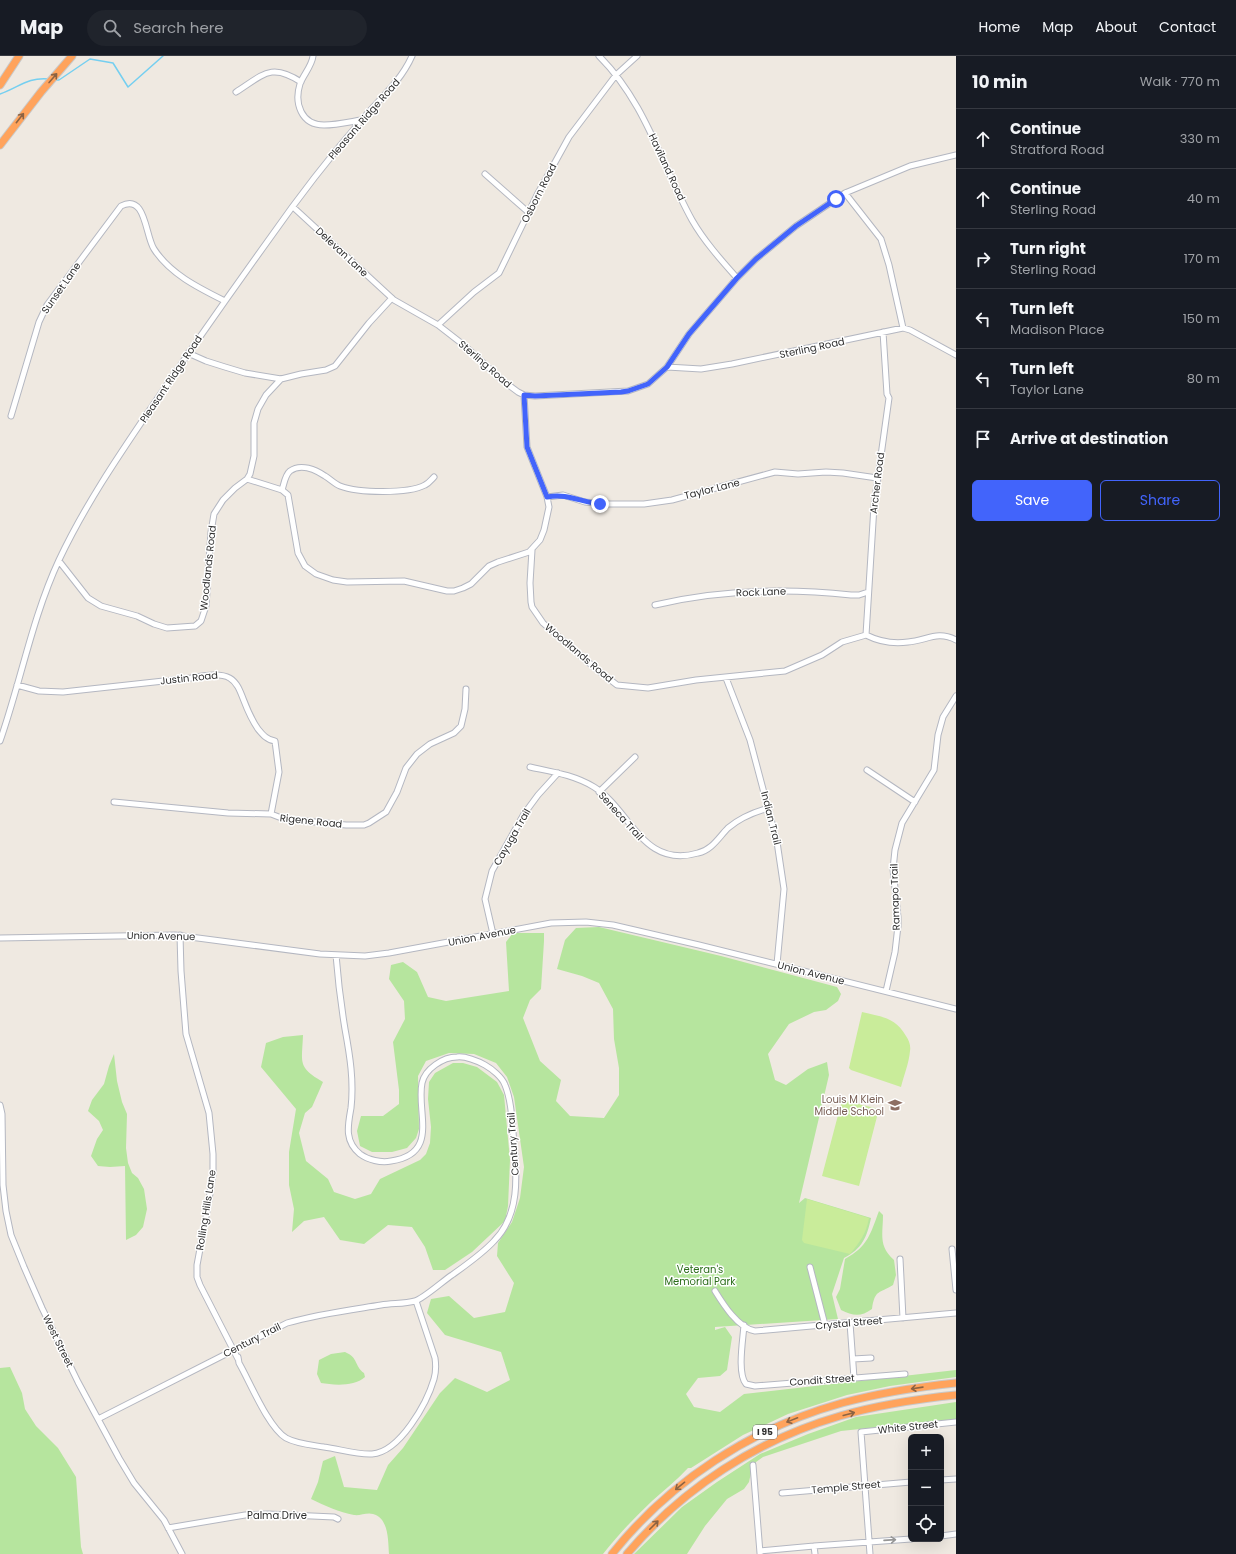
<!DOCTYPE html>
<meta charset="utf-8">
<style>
:root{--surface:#171b24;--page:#20242c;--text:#f1f3f6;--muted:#9ea1a6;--line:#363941;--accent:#4264fb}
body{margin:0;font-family:Poppins,sans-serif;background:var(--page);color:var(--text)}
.controls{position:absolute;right:12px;bottom:12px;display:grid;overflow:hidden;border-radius:6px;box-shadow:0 4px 16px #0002}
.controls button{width:36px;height:36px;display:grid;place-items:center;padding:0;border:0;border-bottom:1px solid var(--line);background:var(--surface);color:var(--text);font:20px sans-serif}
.stop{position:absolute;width:12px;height:12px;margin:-9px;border:3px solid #4264fb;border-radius:50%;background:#fff}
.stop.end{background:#4264fb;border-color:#fff;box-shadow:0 1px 4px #0008}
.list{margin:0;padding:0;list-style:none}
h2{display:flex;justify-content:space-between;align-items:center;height:52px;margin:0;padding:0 16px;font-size:17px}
h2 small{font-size:13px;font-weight:400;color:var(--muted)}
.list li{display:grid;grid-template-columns:26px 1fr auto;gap:12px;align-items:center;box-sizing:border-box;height:60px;padding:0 16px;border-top:1px solid var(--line)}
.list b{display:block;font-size:15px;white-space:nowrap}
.list p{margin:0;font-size:13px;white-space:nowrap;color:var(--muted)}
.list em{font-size:13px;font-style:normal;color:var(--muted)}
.actions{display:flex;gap:8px;padding:12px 16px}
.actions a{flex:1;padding:9px 0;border:1px solid var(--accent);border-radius:6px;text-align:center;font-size:14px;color:var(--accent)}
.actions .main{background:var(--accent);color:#fff}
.icon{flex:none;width:22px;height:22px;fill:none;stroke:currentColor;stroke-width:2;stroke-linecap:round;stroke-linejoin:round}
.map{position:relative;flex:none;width:956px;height:1498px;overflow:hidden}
header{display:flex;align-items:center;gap:24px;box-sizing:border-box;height:56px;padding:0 20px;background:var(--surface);border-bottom:1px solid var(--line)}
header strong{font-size:19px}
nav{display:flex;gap:22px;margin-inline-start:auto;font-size:14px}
.search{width:280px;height:36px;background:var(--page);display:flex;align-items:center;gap:10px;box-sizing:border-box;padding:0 14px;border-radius:22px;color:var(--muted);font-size:15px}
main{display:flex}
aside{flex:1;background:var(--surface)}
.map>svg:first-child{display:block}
.green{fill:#b6e59e}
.pitch{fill:#c9ec9a}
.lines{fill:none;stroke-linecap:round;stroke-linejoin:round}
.stream{stroke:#75cff0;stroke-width:1.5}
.minor-casing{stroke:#b4b7c1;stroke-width:7}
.highway-casing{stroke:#c9c9c9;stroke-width:9}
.minor{stroke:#fff;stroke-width:5}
.highway{stroke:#ffa35c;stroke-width:7}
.oneway{stroke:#8c6343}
.oneway2{stroke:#969696}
.route{stroke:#4264fb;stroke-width:5}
.labels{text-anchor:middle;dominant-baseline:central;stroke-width:3;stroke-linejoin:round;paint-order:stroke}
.shield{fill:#fff;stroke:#6d6d6d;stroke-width:1}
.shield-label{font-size:9px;font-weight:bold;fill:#2e2e2e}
.street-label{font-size:10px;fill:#2e2e2e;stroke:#fff}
.education-label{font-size:10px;fill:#785e54;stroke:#fff;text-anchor:end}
.park-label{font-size:10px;fill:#2c6e1b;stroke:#fff}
</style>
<header>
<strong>Map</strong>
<div class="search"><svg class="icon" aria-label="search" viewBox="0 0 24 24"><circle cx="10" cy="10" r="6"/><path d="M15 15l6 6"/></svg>Search here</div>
<nav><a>Home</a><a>Map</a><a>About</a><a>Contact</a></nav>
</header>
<main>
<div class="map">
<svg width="956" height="1498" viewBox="0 0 956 1498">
<rect width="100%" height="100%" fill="#efe9e1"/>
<!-- green -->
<path class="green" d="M 599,871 L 721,900 L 837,931 L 841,938 L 838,945 L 826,954 L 814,956 L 789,968 L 768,998 L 775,1024 L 786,1029 L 808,1013 L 827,1006 L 829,1019 L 799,1147 L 805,1142 L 871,1162 C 867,1181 862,1193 844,1202 L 832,1238 L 838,1263 L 715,1271 L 715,1274 L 725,1271 L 732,1281 L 727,1314 L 720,1320 L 698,1322 L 686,1338 L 694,1351 L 720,1356 L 744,1338 L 956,1314 L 956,1321 L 890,1330 L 847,1339 L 788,1358 L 743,1379 L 691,1412 L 688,1412 C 677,1424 664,1434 652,1445 C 634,1462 618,1479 603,1498 L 389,1498 C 388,1485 389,1462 373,1458 C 367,1456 360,1460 354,1459 C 339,1456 325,1450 311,1443 L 318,1426 L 323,1405 L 335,1400 L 344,1431 L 377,1434 L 388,1409 L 403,1392 L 440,1337 L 455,1322 L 487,1336 L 510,1324 L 501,1296 L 445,1279 L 427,1257 L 431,1243 L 449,1240 L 474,1262 L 505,1256 L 514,1227 L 497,1200 L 498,1187 L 512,1166 L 520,1142 L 524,1111 L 514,1041 L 507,1021 L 496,1007 L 474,998 L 449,997 L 426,1005 L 418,1020 L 419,1073 L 416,1082 L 407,1092 L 392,1096 L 372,1096 L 360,1090 L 357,1075 L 361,1060 L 383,1060 L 399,1048 L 399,1034 L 393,986 L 405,963 L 404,945 L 389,923 L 391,909 L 403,906 L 417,916 L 428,941 L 446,945 L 509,935 L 506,886 L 513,877 L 544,877 L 544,885 L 541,933 L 530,944 L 523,962 L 540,1005 L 561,1024 L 556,1045 L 570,1060 L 604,1062 L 619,1039 L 619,1012 L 614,983 L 613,953 L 599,927 L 582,920 L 557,913 L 565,884 L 576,872 Z
M 303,979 C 302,1007 297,1011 323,1026 L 312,1051 L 305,1057 L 299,1077 L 306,1105 L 328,1123 L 334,1136 L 355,1143 L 371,1138 L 380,1123 L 420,1104 L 426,1098 L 430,1087 L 431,1071 L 428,1043 L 429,1026 L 435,1017 L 453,1007 L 463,1007 L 477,1011 L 497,1026 L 504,1039 L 510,1104 L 508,1150 L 505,1165 L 472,1196 L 445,1214 L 433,1214 L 425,1191 L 412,1171 L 388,1169 L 364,1188 L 340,1184 L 324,1161 L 304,1165 L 292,1176 L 294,1153 L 289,1129 L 289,1096 L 296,1053 L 261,1011 L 266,987 L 283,981 Z
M 114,998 L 117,1025 L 122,1046 L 127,1058 L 126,1092 L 128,1107 L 132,1117 L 138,1122 L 144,1133 L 147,1153 L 143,1171 L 136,1179 L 126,1184 L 125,1110 L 110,1111 L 98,1110 L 91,1100 L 97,1083 L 103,1074 L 99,1065 L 88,1055 L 92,1044 L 104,1028 L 109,1010 Z
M 879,1155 L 883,1159 C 883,1178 878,1190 894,1204 L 896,1219 L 893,1229 C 879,1238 875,1233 872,1253 C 861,1261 853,1260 841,1254 L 836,1241 L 840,1233 L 845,1203 C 868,1190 870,1179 879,1155 Z
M 345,1296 C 359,1302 354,1310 364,1317 L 365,1321 C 354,1331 333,1329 321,1327 L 317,1318 L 319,1304 L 331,1298 Z
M 10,1311 L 22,1337 L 25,1353 L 36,1370 L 58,1392 L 76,1421 L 81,1491 L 83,1498 L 0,1498 L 0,1312 Z
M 956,1346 L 956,1363 L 841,1375 L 763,1401 L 756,1406 L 756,1410 L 752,1412 L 749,1426 L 744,1433 L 727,1443 L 705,1470 L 687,1498 L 634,1498 L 682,1451 L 717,1426 L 760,1398 L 808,1378 L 856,1361 Z"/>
<!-- pitch -->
<path class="pitch" d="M 862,956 C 882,961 895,961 906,980 C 909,984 911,990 910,995 C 909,1007 904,1019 901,1031 L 851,1014 L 849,1012 Z
M 842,1044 L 879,1053 L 859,1130 L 822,1120 Z
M 807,1143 L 869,1162 C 866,1178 860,1186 850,1198 L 804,1187 L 802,1184 Z"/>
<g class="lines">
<!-- stream -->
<path class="stream" d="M 55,24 L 59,24 L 90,3 L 113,7 L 128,31 L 163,0
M 0,38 C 20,31 27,21 49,23"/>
<defs>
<path id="minor" d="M 313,0 C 312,10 303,19 300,28 C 294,47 301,69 324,69 C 336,69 349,66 361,64
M 599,0 C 646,47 661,108 692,164 C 704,185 721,204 737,222
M 236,36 C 263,19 271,6 301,26
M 485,118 L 528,156
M 845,137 L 881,183 L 889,209 L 903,272
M 293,151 L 394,244 L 438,269 L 465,290 L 502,324 L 518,336 L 524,339 L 535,340 L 628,335 L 648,328 L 667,311 L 701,313 L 732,308 L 903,272 L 910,274 L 956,299
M 438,269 L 474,236 L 499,217 L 537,139 L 569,81 L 616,19 L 637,0
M 188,297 L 206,305 L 225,311 L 245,317 L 281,323 L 301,318 L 326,314 L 335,310 L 369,267 L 392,242
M 667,311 L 689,278 L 737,222 L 756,203 L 796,170 L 845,137 L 910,110 L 956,99
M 11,360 L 39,266 L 47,249 L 121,150 C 146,137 145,179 154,193 C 170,218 199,232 225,245
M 247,423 L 282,434 L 288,439 L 298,497 L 305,510 L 316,518 L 333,524 L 347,526 L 404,525 L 447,535 L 454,535 L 463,532 L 471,528 L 489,510 L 498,506 L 529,496 L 540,484 L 544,474 L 549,451 L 547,441 L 527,391 L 524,339
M 282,434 C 284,428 285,419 290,415 C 301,407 316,414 325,420 C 330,423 335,428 340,430 C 358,437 408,438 425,429 C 429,427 431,424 434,421
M 547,441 L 563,439 L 585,446 L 605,448 L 644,448 L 672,444 L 775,416 L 798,418 L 826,416 L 843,417 L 877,422
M 532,494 L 530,527 L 531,546 L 532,551 L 543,567 L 552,575 L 595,612 L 617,629 L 648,632 L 696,624 L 785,615 L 822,599 L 842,586 L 866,579 C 878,585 894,588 908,586 C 926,585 937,574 956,584
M 59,505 L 88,542 L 101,550 L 137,560 L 154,568 L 167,572 L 195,570 L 201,565 L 206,550 L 211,476 L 214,458 L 223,444 L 235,432 L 247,423 L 250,418 L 254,400 L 254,367 L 258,353 L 266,339 L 281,323
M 655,549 C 719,534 786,532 851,539 L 859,539 L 868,536
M 866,579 L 874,450 L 889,342 L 887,338 L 883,276
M 726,622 L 750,684 L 777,786 L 784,833 L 777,908
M 17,629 L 39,635 L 63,636 L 191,622 C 249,609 233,637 258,673 C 263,679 267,684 275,685 L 279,716 L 271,758
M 0,685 C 21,625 32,562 59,504 C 84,451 117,402 149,355 C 189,296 229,239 270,182 C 298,142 328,103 360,66 C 378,44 400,27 412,0
M 530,711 C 553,716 574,719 594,731 C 631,754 642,813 698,797 C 712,794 719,781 728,772 C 740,762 754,756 769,752
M 867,714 L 915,746
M 599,736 L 635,701
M 114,746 L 228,757 L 271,758 L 284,763 L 346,769 L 364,769 L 369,767 L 386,756 L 397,736 L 406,712 L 417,698 L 430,688 L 454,677 L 461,670 L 465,653 L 466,633
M 493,878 L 485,843 L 492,815 L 524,758 L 538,739 L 558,717
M 180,879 L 181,915 L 186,978 L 209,1057 L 213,1098 L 213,1118 L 208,1150 L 197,1209 L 197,1221 L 200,1229 L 238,1303
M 0,882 L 175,879 L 320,898 L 365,900 L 389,897 L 551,867 L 586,866 L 613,869 L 699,889 L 956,953
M 886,935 L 895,896 L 898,870 L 898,861 L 893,813 L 895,794 L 902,767 L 934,714 L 938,679 L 943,661 L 956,640
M 0,1049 L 2,1058 L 3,1129 L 6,1155 L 11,1179 L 24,1211 L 42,1252 L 78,1326 L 119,1402 L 134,1427 L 164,1464 L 182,1498
M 952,1193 L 956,1234
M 900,1203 L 903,1262
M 810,1211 L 825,1269
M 715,1235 C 723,1248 738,1272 755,1275 L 956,1257
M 850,1267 L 854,1322
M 744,1269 C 743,1284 737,1317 746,1328 L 755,1330 L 905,1318
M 238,1301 L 239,1307 C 250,1326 268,1371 286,1382 C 297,1388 312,1389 324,1391 C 339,1393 358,1399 372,1398 C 400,1396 427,1347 434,1323 C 436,1316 436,1309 435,1302 L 416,1245
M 853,1303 L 871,1302
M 98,1363 L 287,1267 C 318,1258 350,1254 381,1249 C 392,1247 404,1248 415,1245 C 423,1243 443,1225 452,1219 C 466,1209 482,1198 494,1185 C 520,1159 517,1120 514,1087 C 512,1068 512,1046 505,1029 C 502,1021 492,1013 485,1009 C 478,1005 465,1000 457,1001 C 443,1001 425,1013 422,1027 C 416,1056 440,1098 391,1105 C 381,1107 368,1104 360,1098 C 344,1085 348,1069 351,1052 C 354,1025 350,1000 345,973 C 341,949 338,924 336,899
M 753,1409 L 760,1497
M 941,1424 L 956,1423
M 782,1437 L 911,1426
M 168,1472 L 245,1459 L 268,1458 L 334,1461 L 338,1463
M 941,1480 L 956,1478
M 814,1490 L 815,1498
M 760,1495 L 814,1490 L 911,1483
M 870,1498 L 861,1376 L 956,1366"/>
<path id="highway" d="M 0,29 L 19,0
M 0,89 L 41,36 L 72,0
M 612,1498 C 670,1425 752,1372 842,1347 C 879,1337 918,1331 956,1327
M 627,1498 C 683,1432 757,1384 840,1360 C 878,1349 917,1343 956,1339"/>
</defs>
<!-- minor casing -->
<use href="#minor" class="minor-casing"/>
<!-- highway casing -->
<use href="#highway" class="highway-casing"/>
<!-- minor -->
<use href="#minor" class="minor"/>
<!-- highway -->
<use href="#highway" class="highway"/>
</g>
<!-- one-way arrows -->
<defs><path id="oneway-shaft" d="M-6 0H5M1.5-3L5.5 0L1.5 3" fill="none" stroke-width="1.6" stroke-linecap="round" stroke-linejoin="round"/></defs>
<g class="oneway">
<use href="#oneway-shaft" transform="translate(53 22) rotate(-49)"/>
<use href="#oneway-shaft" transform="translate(20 62) rotate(-52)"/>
<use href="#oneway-shaft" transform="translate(917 1332) rotate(172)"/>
<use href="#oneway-shaft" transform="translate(849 1358) rotate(-15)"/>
<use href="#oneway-shaft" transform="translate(792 1364) rotate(158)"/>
<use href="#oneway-shaft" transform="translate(680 1430) rotate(141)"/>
<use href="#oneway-shaft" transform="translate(654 1469) rotate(-45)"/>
</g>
<use class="oneway2" href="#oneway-shaft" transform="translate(890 1484) rotate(-4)"/>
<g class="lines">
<!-- route -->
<path class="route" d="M 600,448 C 580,446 568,437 547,441 L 527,391 L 524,339 L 535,340 L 621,336 L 628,335 L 648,328 L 667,311 L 689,278 L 737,222 L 756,203 L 796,170 L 836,143"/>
</g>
<!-- icons -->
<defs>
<symbol id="school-bare" viewBox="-9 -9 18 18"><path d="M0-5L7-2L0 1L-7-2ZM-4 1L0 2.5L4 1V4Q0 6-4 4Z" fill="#8d6e63" stroke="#fff" stroke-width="2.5" paint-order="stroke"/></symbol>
</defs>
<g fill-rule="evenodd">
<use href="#school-bare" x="885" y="1039" width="20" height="20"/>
</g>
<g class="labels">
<!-- shield labels -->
<rect class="shield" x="753" y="1369" width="24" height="14" rx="3"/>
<g class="shield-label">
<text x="765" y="1376">I 95</text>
</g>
<!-- street labels -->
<g class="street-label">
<text transform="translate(364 63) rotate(-49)">Pleasant Ridge Road</text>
<text transform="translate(667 111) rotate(65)">Haviland Road</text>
<text transform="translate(539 137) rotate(-63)">Osborn Road</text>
<text transform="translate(342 196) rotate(43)">Delevan Lane</text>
<text transform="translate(61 232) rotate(-55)">Sunset Lane</text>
<text transform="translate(812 292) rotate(-12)">Sterling Road</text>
<text transform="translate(485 308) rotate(41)">Sterling Road</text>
<text transform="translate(171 323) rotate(-56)">Pleasant Ridge Road</text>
<text transform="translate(877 427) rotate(-83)">Archer Road</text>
<text transform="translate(712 433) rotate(-14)">Taylor Lane</text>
<text transform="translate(208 512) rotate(-84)">Woodlands Road</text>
<text transform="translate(761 536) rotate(-2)">Rock Lane</text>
<text transform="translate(579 597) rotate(40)">Woodlands Road</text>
<text transform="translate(189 622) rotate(-6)">Justin Road</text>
<text transform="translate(621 760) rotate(48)">Seneca Trail</text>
<text transform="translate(771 762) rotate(76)">Indian Trail</text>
<text transform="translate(311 765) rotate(6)">Rigene Road</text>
<text transform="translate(512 781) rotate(-60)">Cayuga Trail</text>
<text transform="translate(895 841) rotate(-92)">Ramapo Trail</text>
<text transform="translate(161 880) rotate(1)">Union Avenue</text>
<text transform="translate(482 880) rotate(-11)">Union Avenue</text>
<text transform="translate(811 917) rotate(14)">Union Avenue</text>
<text transform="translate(513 1088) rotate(-94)">Century Trail</text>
<text transform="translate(206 1154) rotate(-81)">Rolling Hills Lane</text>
<text transform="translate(849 1267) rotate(-5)">Crystal Street</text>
<text transform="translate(252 1284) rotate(-27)">Century Trail</text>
<text transform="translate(58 1285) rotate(64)">West Street</text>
<text transform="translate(822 1324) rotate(-4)">Condit Street</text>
<text transform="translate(908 1371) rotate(-6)">White Street</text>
<text transform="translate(846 1431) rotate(-5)">Temple Street</text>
<text x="277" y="1459">Palma Drive</text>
</g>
<!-- education labels -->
<g class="education-label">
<text x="884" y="1043">Louis M Klein<tspan x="884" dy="12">Middle School</tspan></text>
</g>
<!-- park labels -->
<g class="park-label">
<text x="700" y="1213">Veteran's<tspan x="700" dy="12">Memorial Park</tspan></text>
</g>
</g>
</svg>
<div class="controls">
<button>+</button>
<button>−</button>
<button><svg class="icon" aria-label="locate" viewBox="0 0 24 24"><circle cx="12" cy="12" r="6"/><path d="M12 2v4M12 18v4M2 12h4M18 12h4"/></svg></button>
</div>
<div class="stop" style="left:836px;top:143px"></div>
<div class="stop end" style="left:600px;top:448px"></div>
</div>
<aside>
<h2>10 min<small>Walk · 770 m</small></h2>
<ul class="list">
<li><svg class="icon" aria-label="ahead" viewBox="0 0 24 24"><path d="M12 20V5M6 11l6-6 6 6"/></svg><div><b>Continue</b><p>Stratford Road</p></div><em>330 m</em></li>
<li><svg class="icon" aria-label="ahead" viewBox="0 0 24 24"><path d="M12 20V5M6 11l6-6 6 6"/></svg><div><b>Continue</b><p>Sterling Road</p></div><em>40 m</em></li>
<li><svg class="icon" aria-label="right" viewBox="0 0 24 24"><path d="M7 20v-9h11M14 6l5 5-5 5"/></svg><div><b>Turn right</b><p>Sterling Road</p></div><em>170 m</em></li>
<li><svg class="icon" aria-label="left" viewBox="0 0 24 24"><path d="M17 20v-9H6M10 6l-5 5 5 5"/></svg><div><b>Turn left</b><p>Madison Place</p></div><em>150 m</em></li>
<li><svg class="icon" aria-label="left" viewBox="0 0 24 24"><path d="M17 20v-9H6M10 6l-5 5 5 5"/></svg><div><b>Turn left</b><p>Taylor Lane</p></div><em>80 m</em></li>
<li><svg class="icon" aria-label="arrive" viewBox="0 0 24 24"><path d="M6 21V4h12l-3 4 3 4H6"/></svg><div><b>Arrive at destination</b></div></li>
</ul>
<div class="actions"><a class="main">Save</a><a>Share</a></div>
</aside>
</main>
